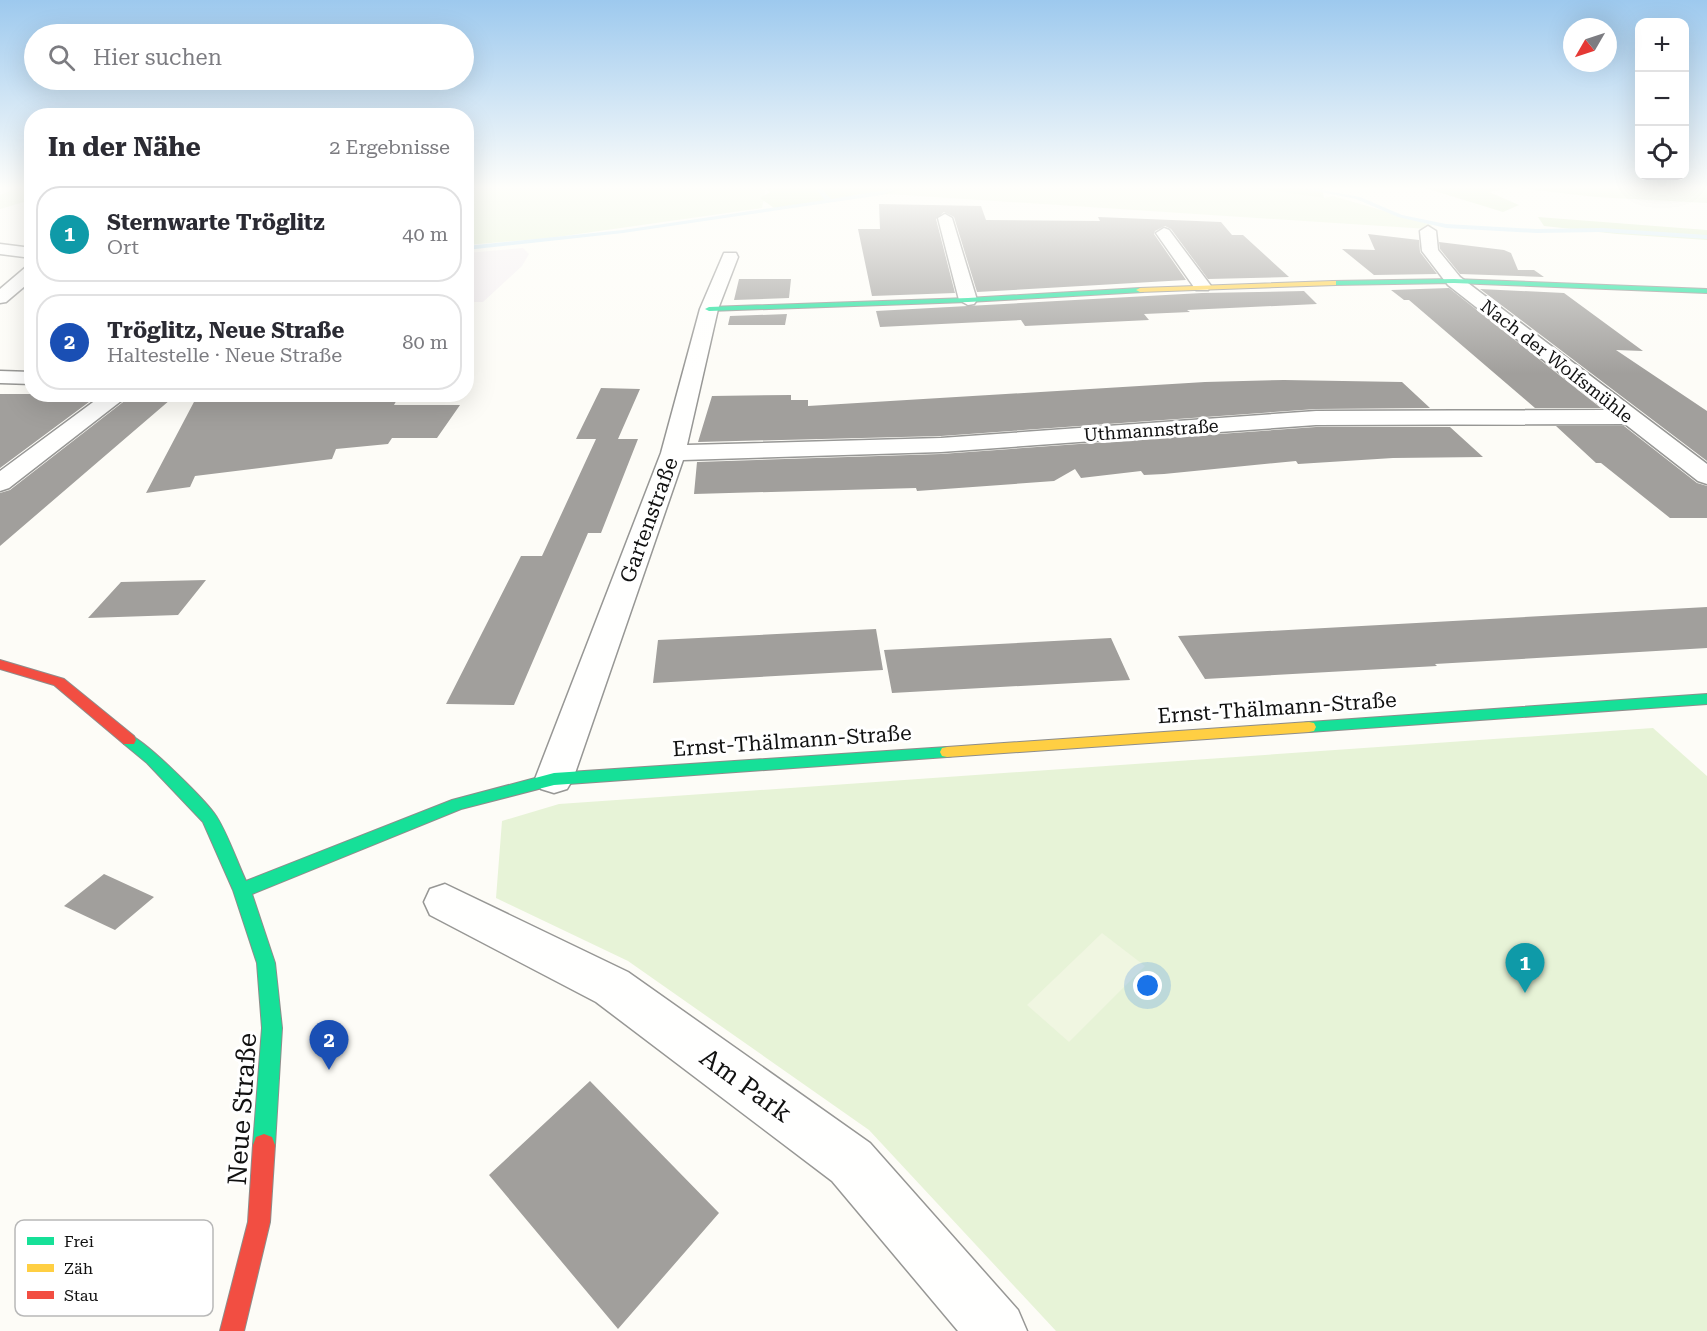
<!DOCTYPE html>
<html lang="de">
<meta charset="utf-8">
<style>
:root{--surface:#fff;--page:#f7f7f7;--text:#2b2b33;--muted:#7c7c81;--line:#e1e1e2;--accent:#646362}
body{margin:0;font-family:"Roboto Serif",serif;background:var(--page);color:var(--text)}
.controls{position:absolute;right:18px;top:18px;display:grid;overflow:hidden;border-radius:12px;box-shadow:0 6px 24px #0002}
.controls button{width:54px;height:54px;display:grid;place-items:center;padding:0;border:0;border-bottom:2px solid var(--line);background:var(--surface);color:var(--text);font:30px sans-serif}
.compass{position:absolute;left:1563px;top:18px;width:54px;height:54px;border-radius:50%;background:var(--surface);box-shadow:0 6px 24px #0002;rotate:231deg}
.you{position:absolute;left:1148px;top:986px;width:21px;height:21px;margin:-15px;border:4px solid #fff;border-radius:50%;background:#1a73e8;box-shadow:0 0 0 9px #1a73e833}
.badge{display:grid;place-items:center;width:39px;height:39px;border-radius:50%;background:var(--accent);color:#fff;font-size:20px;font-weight:700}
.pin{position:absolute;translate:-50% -50px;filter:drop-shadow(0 2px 3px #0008)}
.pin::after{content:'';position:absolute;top:32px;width:21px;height:18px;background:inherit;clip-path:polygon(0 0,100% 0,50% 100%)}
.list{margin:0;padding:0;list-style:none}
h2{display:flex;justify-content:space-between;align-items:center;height:78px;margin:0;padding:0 24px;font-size:26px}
h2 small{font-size:20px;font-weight:400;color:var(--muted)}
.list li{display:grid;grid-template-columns:39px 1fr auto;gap:18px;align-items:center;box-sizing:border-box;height:96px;margin:0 12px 12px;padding:0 12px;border:2px solid var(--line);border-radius:24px}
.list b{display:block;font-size:22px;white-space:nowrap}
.list p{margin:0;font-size:20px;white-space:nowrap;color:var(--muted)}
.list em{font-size:20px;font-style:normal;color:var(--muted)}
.icon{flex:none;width:33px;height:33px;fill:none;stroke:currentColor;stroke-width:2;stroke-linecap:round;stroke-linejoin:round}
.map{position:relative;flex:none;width:1707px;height:1331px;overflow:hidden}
.search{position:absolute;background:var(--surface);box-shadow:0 6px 24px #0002;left:24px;top:24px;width:450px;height:66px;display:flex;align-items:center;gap:15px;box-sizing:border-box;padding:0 21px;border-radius:33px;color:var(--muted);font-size:22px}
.panel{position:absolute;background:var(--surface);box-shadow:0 6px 24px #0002;left:24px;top:108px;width:450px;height:294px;border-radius:24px}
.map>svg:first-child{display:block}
.industrial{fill:#f5f0f3}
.green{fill:#e7f3d7}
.forest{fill:#d8eac5}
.pitch{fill:#f0f6e1}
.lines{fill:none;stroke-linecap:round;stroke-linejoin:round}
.stream{fill:#cde8f7;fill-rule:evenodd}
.building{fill:#a19f9c}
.street-casing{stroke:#979795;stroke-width:3}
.fast-casing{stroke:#8e8d8b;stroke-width:2}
.slow-casing{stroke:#8e8d8b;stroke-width:2}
.jam-casing{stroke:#8e8d8b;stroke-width:2}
.street{fill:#fffffe;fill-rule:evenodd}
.fast{fill:#16e098;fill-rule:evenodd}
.slow{fill:#ffcf43;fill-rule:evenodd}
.jam{fill:#f24e42;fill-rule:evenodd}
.labels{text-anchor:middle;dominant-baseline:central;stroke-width:6;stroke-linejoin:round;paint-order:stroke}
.far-street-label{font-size:18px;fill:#111;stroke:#fff}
.street-label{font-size:21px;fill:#111;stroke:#fff}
.near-street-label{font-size:26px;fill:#111;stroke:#fff}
.key{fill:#fff;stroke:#b8b8b8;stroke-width:1.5}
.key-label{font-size:16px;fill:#111}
</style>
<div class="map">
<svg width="1707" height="1331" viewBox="0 0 1707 1331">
<rect width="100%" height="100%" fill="#fdfcf7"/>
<!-- industrial -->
<path class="industrial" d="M 523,248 L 529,254 L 522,266 L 483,302 L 467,302 L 467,253 Z"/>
<!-- green -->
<path class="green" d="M 17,188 L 31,188 L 31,200 L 0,209 L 0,195 Z
M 467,188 L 766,188 L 762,208 L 550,238 L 467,245 Z
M 906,188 L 1250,188 L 1324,198 L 1333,196 L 1432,225 L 1428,229 L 888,194 Z
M 1653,728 L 1707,776 L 1707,1331 L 1056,1331 L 869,1130 L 628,961 L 496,898 L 502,821 L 559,804 Z"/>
<!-- forest -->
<path class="forest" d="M 765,188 L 906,188 L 888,194 L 774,208 L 760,198 L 770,192 Z
M 1250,188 L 1322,188 L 1324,198 Z
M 1425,188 L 1510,188 L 1489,192 L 1519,205 L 1503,212 Z
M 1518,188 L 1707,188 L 1707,203 L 1596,197 Z
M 1538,217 L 1707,230 L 1707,240 L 1617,234 L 1544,226 Z"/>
<!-- pitch -->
<path class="pitch" d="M 1102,933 L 1145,966 L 1069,1042 L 1027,1005 Z"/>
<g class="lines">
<!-- stream -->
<path class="stream" d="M 815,188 L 821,188 L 831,199 L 897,188 L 882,195 L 623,233 L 466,250 L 466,246 L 623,230 L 825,200 Z
M 1301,188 L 1311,188 L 1360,197 L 1402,215 L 1446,224 L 1536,229 L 1602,228 L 1707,235 L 1707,239 L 1602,232 L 1536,233 L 1446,228 L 1398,217 L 1356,199 Z
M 32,285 L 32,289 L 0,291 L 0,287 Z"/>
</g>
<!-- building -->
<path class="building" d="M 879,204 L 981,206 L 986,220 L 1100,221 L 1098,217 L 1221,222 L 1232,235 L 1243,235 L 1289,277 L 1208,279 L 1171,229 L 1165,226 L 1155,231 L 1154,234 L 1186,280 L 977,292 L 954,217 L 944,212 L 936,219 L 955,293 L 872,296 L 858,229 L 880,229 Z
M 1368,234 L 1419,240 L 1420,252 L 1437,274 L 1374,275 L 1342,249 L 1375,250 Z
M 1439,242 L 1504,250 L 1511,253 L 1518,270 L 1534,270 L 1544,277 L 1460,274 L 1440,249 Z
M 739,279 L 791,279 L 789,298 L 734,300 Z
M 1449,288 L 1601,408 L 1535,408 L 1409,300 L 1404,300 L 1391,290 Z
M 1480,289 L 1564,293 L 1643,351 L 1616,350 L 1707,411 L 1707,461 Z
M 1304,291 L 1317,304 L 1187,310 L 1190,312 L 1144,314 L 1149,320 L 1025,326 L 1021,320 L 880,327 L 876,311 L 1202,293 Z
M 787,314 L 785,325 L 728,325 L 730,316 Z
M 1284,380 L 1402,382 L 1430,408 L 1316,409 L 941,436 L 698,442 L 712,396 L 791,395 L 791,400 L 808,400 L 808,406 L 1205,382 Z
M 601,388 L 640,389 L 618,439 L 576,439 Z
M 0,394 L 81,394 L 75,399 L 93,399 L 0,468 Z
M 333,394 L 400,394 L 394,405 L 460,405 L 437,438 L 392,438 L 388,444 L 336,449 L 332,459 L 195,476 L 190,487 L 146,493 L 195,400 L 329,401 Z
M 127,399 L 170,400 L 0,546 L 0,493 L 10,490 Z
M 1556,426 L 1624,426 L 1697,483 L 1707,486 L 1707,518 L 1670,518 L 1601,463 L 1596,463 Z
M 1316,427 L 1450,427 L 1483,457 L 1393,458 L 1298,464 L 1296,461 L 1164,474 L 1144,475 L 1141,471 L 1081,478 L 1075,469 L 1054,481 L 917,491 L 916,488 L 694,494 L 697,462 L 941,454 Z
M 596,439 L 638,439 L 601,533 L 588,533 L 514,705 L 446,704 L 521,556 L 542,556 Z
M 206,580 L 178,615 L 88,618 L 121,582 Z
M 1707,607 L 1707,648 L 1435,664 L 1437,666 L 1205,679 L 1178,636 Z
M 876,629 L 883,670 L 653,683 L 658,640 Z
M 1111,638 L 1130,680 L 892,693 L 884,650 Z
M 104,874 L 154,897 L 115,930 L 64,906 Z
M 590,1081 L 719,1213 L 618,1329 L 489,1175 Z"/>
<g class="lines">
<defs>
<path id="street" d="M 945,214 L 952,218 L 977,300 L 974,304 L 968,305 L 959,300 L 938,218 Z
M 1428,226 L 1436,231 L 1438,250 L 1460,277 L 1707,464 L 1707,484 L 1698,481 L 1625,424 L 1316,425 L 941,452 L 683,460 L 573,779 L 567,789 L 554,793 L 541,789 L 535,779 L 661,453 L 700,309 L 724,253 L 736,253 L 738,257 L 718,309 L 687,445 L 941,438 L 1316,411 L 1607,410 L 1448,285 L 1422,251 L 1420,231 Z
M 1164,228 L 1169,230 L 1211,286 L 1208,290 L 1196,290 L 1156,233 Z
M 0,244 L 32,248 L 32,258 L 0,254 Z
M 32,266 L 32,280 L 6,302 L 0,303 L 0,289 L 26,267 Z
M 0,371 L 32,372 L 32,384 L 0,383 Z
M 104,394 L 130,394 L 9,488 L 0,491 L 0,471 Z
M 445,884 L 628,972 L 870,1143 L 1018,1310 L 1027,1331 L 958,1331 L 832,1181 L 596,1002 L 430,915 L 424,902 L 430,889 Z"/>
<path id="fast" d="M 1454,279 L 1707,289 L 1707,293 L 1454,283 L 1333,285 L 1329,283 L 1333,281 Z
M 1140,288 L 1143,288 L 1143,292 L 968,302 L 709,311 L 705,309 L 709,307 L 968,298 Z
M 1707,694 L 1707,704 L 1309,732 L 1304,731 L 1302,727 L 1304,723 L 1309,722 Z
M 129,735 C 144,739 203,798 214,813 C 226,829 237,862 246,881 L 452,800 L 554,773 L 947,747 L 952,748 L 954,752 L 952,756 L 947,757 L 554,785 L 461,809 L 252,894 L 275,963 L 282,1028 L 275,1145 L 272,1153 L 264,1156 L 256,1153 L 253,1145 L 262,1028 L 257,963 L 233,890 L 203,822 L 147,763 L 124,744 L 122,740 L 124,736 Z"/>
<path id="slow" d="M 1333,281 L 1336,281 L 1336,285 L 1140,292 L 1136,290 L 1140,288 Z
M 1309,722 L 1314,723 L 1316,727 L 1314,731 L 1309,732 L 947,757 L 942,756 L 940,752 L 942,748 L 947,747 Z"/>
<path id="jam" d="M 0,660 L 64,679 L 134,736 L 136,740 L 134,744 L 124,744 L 54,685 L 0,669 Z
M 264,1134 L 272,1137 L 275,1145 L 270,1222 L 244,1331 L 220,1331 L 248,1222 L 253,1145 L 256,1137 Z"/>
</defs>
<!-- street casing -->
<use href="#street" class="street-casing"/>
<!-- fast casing -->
<use href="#fast" class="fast-casing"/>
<!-- slow casing -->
<use href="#slow" class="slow-casing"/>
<!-- jam casing -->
<use href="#jam" class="jam-casing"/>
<!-- street -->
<use href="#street" class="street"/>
<!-- fast -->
<use href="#fast" class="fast"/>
<!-- slow -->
<use href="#slow" class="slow"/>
<!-- jam -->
<use href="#jam" class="jam"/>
</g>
<!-- sky -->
<linearGradient id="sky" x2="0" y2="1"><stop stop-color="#9dc9ee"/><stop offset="0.5" stop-color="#fefefb"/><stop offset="1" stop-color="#fefefb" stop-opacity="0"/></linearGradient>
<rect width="1707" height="374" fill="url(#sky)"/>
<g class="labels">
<!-- far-street labels -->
<g class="far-street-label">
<text transform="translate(1557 361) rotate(38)">Nach der Wolfsmühle</text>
<text transform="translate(1151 430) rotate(-4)">Uthmannstraße</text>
</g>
<!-- street labels -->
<g class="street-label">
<text transform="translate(649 520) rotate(-70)">Gartenstraße</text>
<text transform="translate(1277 708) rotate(-4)">Ernst-Thälmann-Straße</text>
<text transform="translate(792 741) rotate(-4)">Ernst-Thälmann-Straße</text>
</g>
<!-- near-street labels -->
<g class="near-street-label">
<text transform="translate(746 1085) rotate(36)">Am Park</text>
<text transform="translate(242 1109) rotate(-86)">Neue Straße</text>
</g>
</g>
<!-- legend -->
<rect x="15" y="1220" width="198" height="96" rx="9" class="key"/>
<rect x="27" y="1237" width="27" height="8" fill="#16e098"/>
<rect x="27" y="1264" width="27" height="8" fill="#ffcf43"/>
<rect x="27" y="1291" width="27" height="8" fill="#f24e42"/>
<g class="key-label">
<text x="64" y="1247">Frei</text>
<text x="64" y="1274">Zäh</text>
<text x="64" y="1301">Stau</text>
</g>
</svg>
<div class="controls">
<button>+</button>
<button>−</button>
<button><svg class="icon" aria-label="locate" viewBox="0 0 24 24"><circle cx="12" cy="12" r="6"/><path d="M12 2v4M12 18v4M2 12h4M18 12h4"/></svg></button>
</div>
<svg class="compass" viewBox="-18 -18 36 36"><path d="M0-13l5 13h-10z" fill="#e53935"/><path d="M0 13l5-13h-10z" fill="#7c7c81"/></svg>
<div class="you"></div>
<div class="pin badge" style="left:1525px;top:993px;background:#0f9aa8">1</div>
<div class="pin badge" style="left:329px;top:1070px;background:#1a4fb4">2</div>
<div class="search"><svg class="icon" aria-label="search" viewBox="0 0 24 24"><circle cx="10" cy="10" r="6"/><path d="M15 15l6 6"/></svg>Hier suchen</div>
<section class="panel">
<h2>In der Nähe<small>2 Ergebnisse</small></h2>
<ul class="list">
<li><span class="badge" style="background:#0f9aa8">1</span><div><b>Sternwarte Tröglitz</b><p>Ort</p></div><em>40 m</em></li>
<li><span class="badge" style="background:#1a4fb4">2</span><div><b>Tröglitz, Neue Straße</b><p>Haltestelle · Neue Straße</p></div><em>80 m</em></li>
</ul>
</section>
</div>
